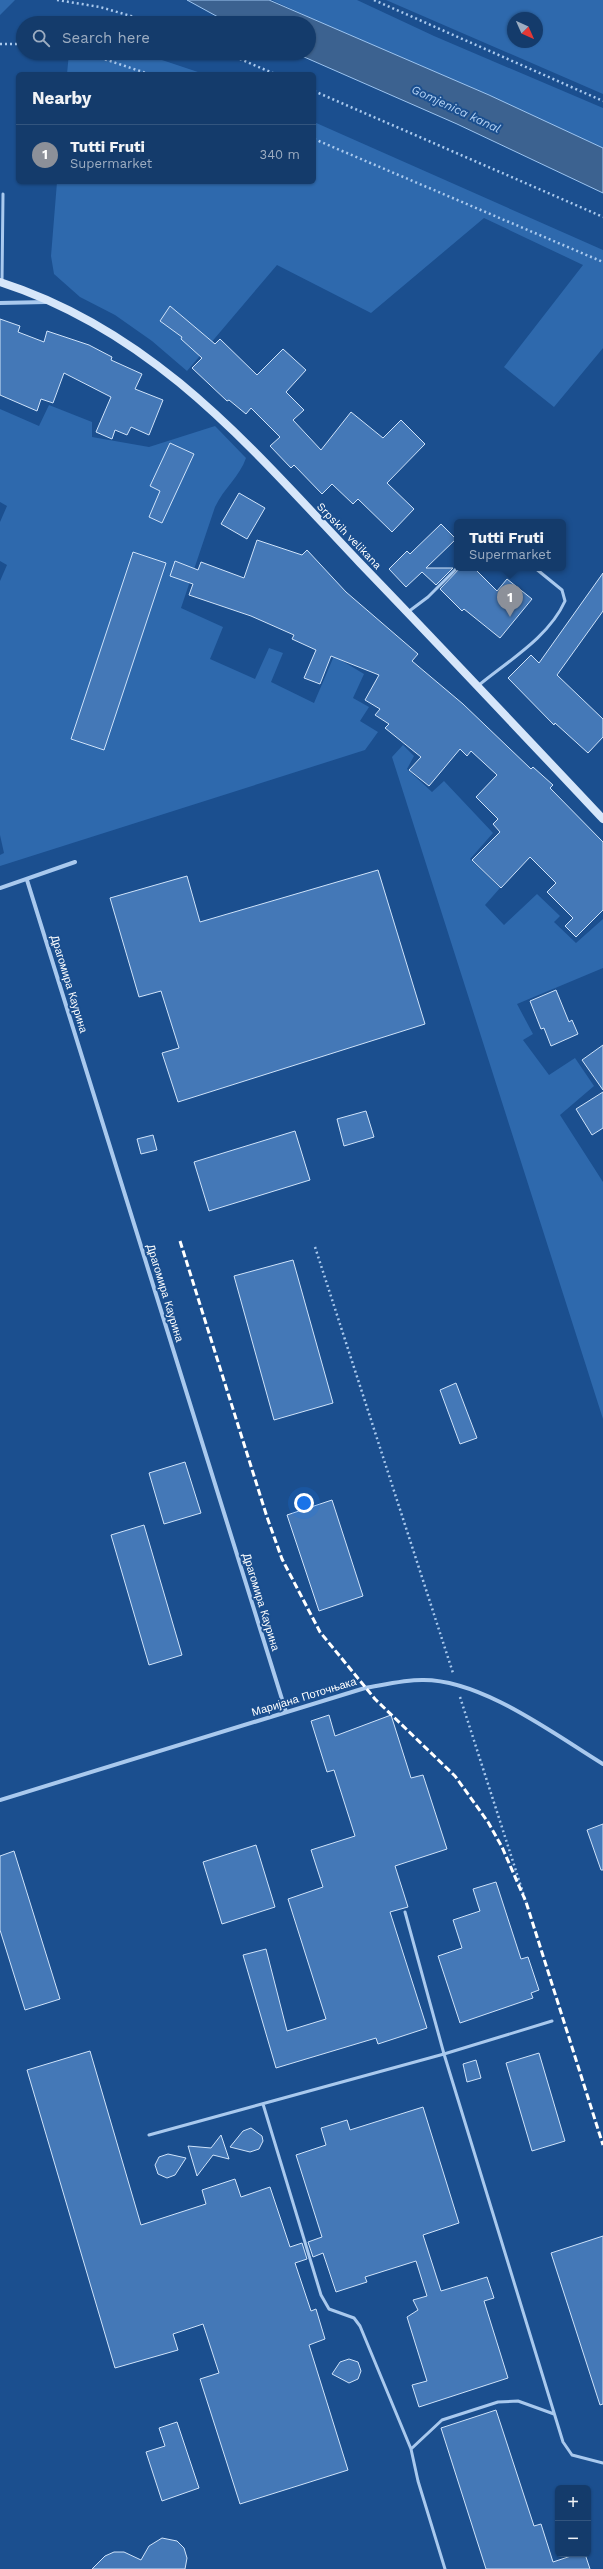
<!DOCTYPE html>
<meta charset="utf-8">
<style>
:root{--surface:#143b6b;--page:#214673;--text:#f1f3f6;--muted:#9dadc1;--line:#33557e;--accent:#8c9099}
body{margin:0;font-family:"Work Sans",sans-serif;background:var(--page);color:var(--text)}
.controls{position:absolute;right:12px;bottom:12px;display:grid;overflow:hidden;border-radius:6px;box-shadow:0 1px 3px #0004}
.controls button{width:36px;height:36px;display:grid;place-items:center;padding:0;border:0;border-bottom:1px solid var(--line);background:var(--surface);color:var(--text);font:20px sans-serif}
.compass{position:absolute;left:507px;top:12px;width:36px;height:36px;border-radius:50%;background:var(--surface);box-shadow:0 1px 3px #0004;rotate:135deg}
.you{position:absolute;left:304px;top:1503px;width:14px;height:14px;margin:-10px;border:3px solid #fff;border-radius:50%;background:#1a73e8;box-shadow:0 0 0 6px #1a73e833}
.badge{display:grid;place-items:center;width:26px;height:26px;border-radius:50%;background:var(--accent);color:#fff;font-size:13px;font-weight:700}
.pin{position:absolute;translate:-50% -33px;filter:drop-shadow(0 1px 2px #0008)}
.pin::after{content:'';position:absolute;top:21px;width:14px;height:12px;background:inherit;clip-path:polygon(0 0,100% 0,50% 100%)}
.popup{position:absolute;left:454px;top:519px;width:112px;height:52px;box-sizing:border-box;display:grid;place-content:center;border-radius:6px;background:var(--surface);filter:drop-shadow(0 1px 3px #0005);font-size:13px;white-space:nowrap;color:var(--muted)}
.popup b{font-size:15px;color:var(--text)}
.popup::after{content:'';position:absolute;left:50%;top:100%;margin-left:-8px;border:8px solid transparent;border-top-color:var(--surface)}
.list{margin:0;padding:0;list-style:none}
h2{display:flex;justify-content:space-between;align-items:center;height:52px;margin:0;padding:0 16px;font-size:17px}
h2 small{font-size:13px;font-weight:400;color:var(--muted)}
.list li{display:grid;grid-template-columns:26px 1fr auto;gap:12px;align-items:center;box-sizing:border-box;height:60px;padding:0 16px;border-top:1px solid var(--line)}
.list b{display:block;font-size:15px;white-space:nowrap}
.list p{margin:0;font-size:13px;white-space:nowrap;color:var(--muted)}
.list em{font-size:13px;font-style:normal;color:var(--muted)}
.icon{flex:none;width:22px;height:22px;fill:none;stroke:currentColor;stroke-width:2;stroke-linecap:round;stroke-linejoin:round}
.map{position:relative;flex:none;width:603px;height:2569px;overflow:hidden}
.search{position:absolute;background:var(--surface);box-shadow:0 1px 3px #0004;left:16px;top:16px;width:300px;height:44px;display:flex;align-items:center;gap:10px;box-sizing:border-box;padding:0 14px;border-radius:22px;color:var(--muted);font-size:15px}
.panel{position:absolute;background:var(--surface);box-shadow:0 1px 3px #0004;left:16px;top:72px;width:300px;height:112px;border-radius:6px}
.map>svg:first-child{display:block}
.green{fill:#2e69ad;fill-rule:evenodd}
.water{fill:#3c6290;stroke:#9cc4f0}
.building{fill:#4478b7;stroke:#cfe3fa}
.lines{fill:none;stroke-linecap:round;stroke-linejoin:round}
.path{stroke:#a9c9ee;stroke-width:2.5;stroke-dasharray:2 3;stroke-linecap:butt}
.service{stroke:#a9c9ee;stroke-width:3}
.minor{stroke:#a9c9ee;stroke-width:4}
.secondary{stroke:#d6e6fa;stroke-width:8}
.rail{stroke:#fff;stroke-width:3;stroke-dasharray:7 3;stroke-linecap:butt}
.labels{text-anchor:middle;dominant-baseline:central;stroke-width:4;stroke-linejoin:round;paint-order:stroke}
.street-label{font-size:11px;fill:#fff;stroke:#1b4f8f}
.water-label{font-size:12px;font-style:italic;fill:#b5d3f5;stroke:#1b4f8f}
</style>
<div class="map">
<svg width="603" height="2569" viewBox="0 0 603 2569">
<rect width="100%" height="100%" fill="#1b4f8f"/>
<!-- green -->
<path class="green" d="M 0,0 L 15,0 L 0,15 Z
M 272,0 L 357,0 L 434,36 L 603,108 L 603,154 Z
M 386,0 L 603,0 L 603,94 ZM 513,18 L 537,18 L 537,42 L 513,42 Z
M 69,53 L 141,53 L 204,74 L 67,74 Z
M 314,122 L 603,250 L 603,348 L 554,407 L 504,367 L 583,265 L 484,218 L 371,313 L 277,265 L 187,371 L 152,341 L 115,315 L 80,297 L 54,274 L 51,256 L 57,182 L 314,182 Z
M 49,405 L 92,422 L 92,437 L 149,447 L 215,426 L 246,458 C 240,476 224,488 215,507 L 181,608 L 223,627 L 210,659 L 255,679 L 269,648 L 283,653 L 271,682 L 314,703 L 334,656 L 364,674 L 353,698 L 369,707 L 360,721 L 378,732 L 365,750 L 0,866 L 0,855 L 4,853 L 0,835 L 0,581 L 7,565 L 0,561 L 0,522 L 7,506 L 0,502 L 0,409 L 39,426 Z
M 403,745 L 414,756 L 407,769 L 432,792 L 444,781 L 493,833 L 470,859 L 500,888 L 485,905 L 504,925 L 537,894 L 560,916 L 554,922 L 576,943 L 603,919 L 603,968 L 517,1004 L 533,1034 L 523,1040 L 549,1075 L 575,1058 L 594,1086 L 560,1115 L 603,1182 L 603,1419 L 392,757 Z"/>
<!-- water -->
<path class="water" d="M 187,0 L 269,0 L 489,95 L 603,148 L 603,193 L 457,124 L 295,53 L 309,53 L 309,23 L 229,23 Z"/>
<!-- building -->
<path class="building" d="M 170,306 L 215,344 L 220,339 L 257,375 L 283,349 L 306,370 L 286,392 L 304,410 L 293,420 L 321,450 L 351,412 L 383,438 L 401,420 L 425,444 L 387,483 L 414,509 L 392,532 L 358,499 L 353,504 L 332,484 L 322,494 L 294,465 L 291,468 L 270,446 L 280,437 L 251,408 L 246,414 L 229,400 L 227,401 L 192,368 L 202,358 L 181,339 L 182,337 L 160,321 Z
M 0,319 L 20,326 L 18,332 L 44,342 L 47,331 L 89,345 L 112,357 L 111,360 L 142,374 L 135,389 L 163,400 L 149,435 L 131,427 L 127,435 L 115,430 L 112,439 L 96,432 L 111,397 L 64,373 L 53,403 L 41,399 L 37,411 L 0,395 Z
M 170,443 L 194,454 L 162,523 L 149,517 L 160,491 L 150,486 Z
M 239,493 L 265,508 L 247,539 L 221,524 Z
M 441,524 L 456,539 L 426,568 L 453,568 L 436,585 L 422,572 L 406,587 L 389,569 L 407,551 L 410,554 Z
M 257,540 L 302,555 L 307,550 L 346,592 L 418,654 L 412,661 L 463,704 L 531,769 L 533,767 L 553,785 L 550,788 L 603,842 L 603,910 L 576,937 L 565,926 L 573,918 L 547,892 L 556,883 L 530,857 L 501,888 L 472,860 L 500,832 L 493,824 L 498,819 L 476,797 L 497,775 L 471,751 L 467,756 L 460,749 L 429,786 L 409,770 L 421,757 L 385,728 L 389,724 L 375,715 L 380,709 L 365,700 L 379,675 L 331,656 L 320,684 L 304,678 L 316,650 L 292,639 L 294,635 L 251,616 L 189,595 L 193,584 L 170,576 L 175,561 L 198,570 L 201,562 L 244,578 Z
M 133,552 L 166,563 L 104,750 L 71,739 Z
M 460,568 L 474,568 L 497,591 L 507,579 L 532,599 L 500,638 L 464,609 L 462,611 L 440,589 Z
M 603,573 L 603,611 L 557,675 L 603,719 L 603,737 L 588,753 L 555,723 L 554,725 L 508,678 L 531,655 L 539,663 Z
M 378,870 L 425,1024 L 178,1102 L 162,1053 L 179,1048 L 161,991 L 139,997 L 110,898 L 187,876 L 200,922 Z
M 556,990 L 569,1022 L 572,1020 L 578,1034 L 551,1046 L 544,1028 L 541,1029 L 530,1001 Z
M 603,1045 L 603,1090 L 582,1060 Z
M 603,1092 L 603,1128 L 592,1135 L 576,1109 Z
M 366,1111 L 374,1137 L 344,1146 L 337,1119 Z
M 295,1131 L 310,1180 L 209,1211 L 194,1162 Z
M 153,1135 L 157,1150 L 141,1154 L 137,1139 Z
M 293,1260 L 333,1403 L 274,1420 L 234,1276 Z
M 456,1383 L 477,1438 L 460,1444 L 440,1390 Z
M 185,1462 L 201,1513 L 164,1524 L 149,1473 Z
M 332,1500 L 363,1596 L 319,1611 L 287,1515 Z
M 144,1525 L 182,1655 L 149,1665 L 111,1535 Z
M 329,1715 L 335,1736 L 391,1715 L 411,1778 L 423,1775 L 447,1849 L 395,1866 L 408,1907 L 390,1912 L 427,2028 L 378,2044 L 376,2038 L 276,2068 L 243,1955 L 266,1949 L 287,2031 L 326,2019 L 288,1899 L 323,1887 L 311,1850 L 355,1836 L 334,1770 L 327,1772 L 311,1721 Z
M 603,1824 L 603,1870 L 601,1870 L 587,1830 Z
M 256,1845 L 275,1907 L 222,1924 L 203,1862 Z
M 14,1851 L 60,1999 L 25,2010 L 0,1930 L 0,1856 Z
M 496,1882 L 521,1959 L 528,1957 L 539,1990 L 531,1993 L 533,1998 L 460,2023 L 438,1956 L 462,1948 L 453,1920 L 480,1911 L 473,1889 Z
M 90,2051 L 141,2225 L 206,2204 L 202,2190 L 235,2179 L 241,2197 L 270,2187 L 290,2247 L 302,2243 L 307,2259 L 295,2263 L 311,2311 L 316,2309 L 325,2339 L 309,2345 L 348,2470 L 240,2504 L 200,2379 L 219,2373 L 203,2324 L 173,2334 L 178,2350 L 115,2368 L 27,2070 Z
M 539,2053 L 565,2141 L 532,2151 L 506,2063 Z
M 476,2060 L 481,2078 L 467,2082 L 463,2064 Z
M 423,2107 L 459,2223 L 423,2235 L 441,2291 L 487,2277 L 494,2298 L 484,2301 L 508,2378 L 419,2407 L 412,2385 L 427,2381 L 407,2317 L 418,2310 L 413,2300 L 427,2296 L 416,2261 L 365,2277 L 367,2282 L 336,2292 L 323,2253 L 313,2257 L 308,2242 L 322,2237 L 296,2155 L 326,2145 L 321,2128 L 347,2120 L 350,2130 Z
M 251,2128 L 262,2136 L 263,2141 L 259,2149 L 250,2152 L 230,2147 L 243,2131 Z
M 221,2135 L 229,2159 L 213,2155 L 197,2176 L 188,2146 L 211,2148 Z
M 168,2154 L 186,2158 L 175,2175 L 167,2178 L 158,2174 L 155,2165 L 159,2157 Z
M 603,2236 L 603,2404 L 600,2405 L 551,2253 Z
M 349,2359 L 358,2362 L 361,2371 L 358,2379 L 349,2383 L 332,2374 L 340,2362 Z
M 496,2410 L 534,2526 L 541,2524 L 553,2562 L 577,2554 L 585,2554 L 590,2569 L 486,2569 L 441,2428 Z
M 177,2422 L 199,2488 L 162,2501 L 146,2452 L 165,2446 L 159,2428 Z
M 162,2538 L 177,2541 L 184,2548 L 187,2558 L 185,2569 L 92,2569 L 105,2556 L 114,2552 L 124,2552 L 141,2560 L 149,2546 Z"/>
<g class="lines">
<!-- path -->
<path class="path" d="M 57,0 L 100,7 L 155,23
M 374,0 L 603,101
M 0,44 L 23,44
M 86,53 L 149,74
M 226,53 L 275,74
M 314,91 L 603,217
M 314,139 L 603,262
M 315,1247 L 453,1673
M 460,1697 L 526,1902"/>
<!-- service -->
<path class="service" d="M 2,282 L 3,194
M 408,612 L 428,597 L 457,568
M 479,685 C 508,661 549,637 565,601 L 562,590 L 535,568
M 405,1912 L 444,2054 L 552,2021
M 263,2104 L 321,2295 L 329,2309 L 354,2318 L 360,2326 L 411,2449 L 418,2481 L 445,2569
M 149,2135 L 444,2054 L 563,2442 L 572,2455 L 603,2463
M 411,2449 L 442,2420 L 498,2402 L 518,2401 L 554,2414"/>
<!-- minor -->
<path class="minor" d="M 0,303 L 46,302
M 27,880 L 286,1712
M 0,888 L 75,862
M 0,1800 L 365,1688 C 383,1685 403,1680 422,1680 C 481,1679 554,1734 603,1764"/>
<!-- secondary -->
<path class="secondary" d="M 0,282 C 156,332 252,449 360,563 C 442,648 522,733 603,819"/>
<!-- rail -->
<path class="rail" d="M 180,1241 L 267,1517 L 282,1559 L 320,1632 L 375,1699 L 455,1776 L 488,1822 L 502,1847 L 526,1902 L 603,2145"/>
</g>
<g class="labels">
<!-- street labels -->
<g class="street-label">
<text transform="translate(349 536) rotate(46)">Srpskih velikana</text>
<text transform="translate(69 984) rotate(73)">Драгомира Каурина</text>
<text transform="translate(165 1293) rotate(73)">Драгомира Каурина</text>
<text transform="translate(261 1602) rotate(73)">Драгомира Каурина</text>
<text transform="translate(304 1697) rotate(-17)">Маријана Поточњака</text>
</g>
<!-- water labels -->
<g class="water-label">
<text transform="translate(456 109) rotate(25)">Gomjenica kanal</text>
</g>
</g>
</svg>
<div class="controls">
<button>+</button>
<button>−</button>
</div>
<svg class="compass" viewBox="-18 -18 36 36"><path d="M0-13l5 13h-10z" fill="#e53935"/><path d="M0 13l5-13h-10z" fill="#9dadc1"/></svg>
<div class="you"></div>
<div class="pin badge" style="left:510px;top:617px">1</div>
<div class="popup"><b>Tutti Fruti</b>Supermarket</div>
<div class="search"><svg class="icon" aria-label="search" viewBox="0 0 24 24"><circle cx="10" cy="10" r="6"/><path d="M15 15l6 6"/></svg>Search here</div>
<section class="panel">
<h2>Nearby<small></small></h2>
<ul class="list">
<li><span class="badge">1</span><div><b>Tutti Fruti</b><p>Supermarket</p></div><em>340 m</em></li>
</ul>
</section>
</div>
